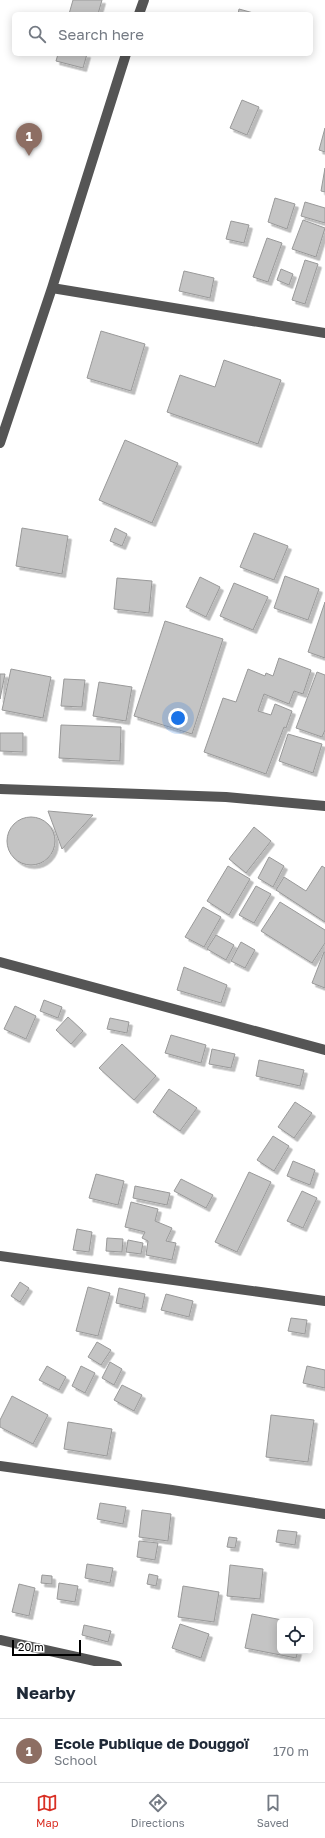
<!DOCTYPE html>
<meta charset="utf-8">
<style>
:root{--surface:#fff;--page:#f6f6f7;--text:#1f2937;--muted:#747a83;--line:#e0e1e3;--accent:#d93025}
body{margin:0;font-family:"Golos Text",sans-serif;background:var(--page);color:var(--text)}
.controls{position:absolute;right:12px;bottom:12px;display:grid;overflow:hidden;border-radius:6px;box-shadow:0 2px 10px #0003}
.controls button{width:36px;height:36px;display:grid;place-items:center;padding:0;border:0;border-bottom:1px solid var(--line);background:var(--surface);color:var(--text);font:20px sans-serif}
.scale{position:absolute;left:12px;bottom:10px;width:69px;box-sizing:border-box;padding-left:4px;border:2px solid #000;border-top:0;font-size:11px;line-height:14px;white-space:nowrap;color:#000;-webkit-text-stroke:3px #fff;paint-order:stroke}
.you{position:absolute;left:178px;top:718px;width:14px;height:14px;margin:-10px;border:3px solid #fff;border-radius:50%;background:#1a73e8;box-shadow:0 0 0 6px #1a73e833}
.badge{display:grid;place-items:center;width:26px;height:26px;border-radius:50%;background:var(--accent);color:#fff;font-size:13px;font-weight:700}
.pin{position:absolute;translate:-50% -33px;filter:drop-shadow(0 1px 2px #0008)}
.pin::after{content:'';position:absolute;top:21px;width:14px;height:12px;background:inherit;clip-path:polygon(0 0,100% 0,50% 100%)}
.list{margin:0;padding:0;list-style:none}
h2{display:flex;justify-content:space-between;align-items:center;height:52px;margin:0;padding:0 16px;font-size:17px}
h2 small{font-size:13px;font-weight:400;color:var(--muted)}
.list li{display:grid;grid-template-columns:26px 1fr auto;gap:12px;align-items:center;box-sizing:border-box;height:64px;padding:0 16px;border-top:1px solid var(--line)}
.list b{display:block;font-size:15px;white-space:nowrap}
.list p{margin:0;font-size:13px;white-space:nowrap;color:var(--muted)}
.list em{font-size:13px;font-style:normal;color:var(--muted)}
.icon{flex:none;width:22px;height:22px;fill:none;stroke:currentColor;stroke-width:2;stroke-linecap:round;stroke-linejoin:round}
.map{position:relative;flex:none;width:325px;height:1666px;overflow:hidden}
.search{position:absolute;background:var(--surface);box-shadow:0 2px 10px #0003;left:12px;right:12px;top:12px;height:44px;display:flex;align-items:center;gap:10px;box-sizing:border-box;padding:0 14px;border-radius:6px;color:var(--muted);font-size:15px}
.sheet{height:116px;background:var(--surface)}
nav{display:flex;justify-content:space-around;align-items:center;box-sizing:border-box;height:56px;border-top:1px solid var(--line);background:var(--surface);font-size:11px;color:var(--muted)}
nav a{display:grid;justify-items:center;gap:2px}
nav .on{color:var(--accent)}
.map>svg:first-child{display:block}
.building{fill:#c4c4c4;stroke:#999;filter:url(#shadow)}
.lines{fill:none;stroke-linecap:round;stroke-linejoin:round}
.minor{stroke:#555;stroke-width:10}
</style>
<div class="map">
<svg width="325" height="1666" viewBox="0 0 325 1666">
<defs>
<filter id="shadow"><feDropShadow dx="3.5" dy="3.5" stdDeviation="0" flood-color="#0004"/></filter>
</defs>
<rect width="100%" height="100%" fill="#fff"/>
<!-- building -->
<path class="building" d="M 73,0 L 102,0 L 98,14 L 69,14 Z
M 239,9 L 257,14 L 238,14 Z
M 58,54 L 87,54 L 83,68 L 56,61 Z
M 242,100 L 259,107 L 247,135 L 230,128 Z
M 325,128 L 325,152 L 319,150 Z
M 325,168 L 325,192 L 321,191 Z
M 275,198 L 295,204 L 287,229 L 268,222 Z
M 305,202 L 325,208 L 325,223 L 301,216 Z
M 303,220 L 325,228 L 316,257 L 292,249 Z
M 231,221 L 249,225 L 244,243 L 226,239 Z
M 267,238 L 282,243 L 268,282 L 253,277 Z
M 305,260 L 318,264 L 305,304 L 292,300 Z
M 281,269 L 293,274 L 289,285 L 277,280 Z
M 184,271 L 214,278 L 210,298 L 179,291 Z
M 101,331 L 145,344 L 131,391 L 87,378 Z
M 224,360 L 281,380 L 258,444 L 167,412 L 180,375 L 215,387 Z
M 125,440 L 178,463 L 152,523 L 99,500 Z
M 22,528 L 68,536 L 62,574 L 16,566 Z
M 115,528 L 127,534 L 122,546 L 110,541 Z
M 254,533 L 288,546 L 274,580 L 240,567 Z
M 285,576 L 319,589 L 308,620 L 274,608 Z
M 200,577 L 220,587 L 206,617 L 186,607 Z
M 117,578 L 152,581 L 149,613 L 114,609 Z
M 234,583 L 268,597 L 253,630 L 220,616 Z
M 325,602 L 325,658 L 308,652 Z
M 165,621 L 223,639 L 192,734 L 134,716 Z
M 279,658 L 311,670 L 303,694 L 294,691 L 289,704 L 264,694 L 258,711 L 271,715 L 275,704 L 292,711 L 286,728 L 284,727 L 266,774 L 204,752 L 223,698 L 236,702 L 248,669 L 265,676 L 266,673 L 273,676 Z
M 11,669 L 51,677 L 43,718 L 2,710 Z
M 317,672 L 325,675 L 325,730 L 322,737 L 296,728 Z
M 0,674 L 5,674 L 0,699 Z
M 64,679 L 85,680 L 82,707 L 61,706 Z
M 99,682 L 132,687 L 126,721 L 93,716 Z
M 61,725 L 121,727 L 120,761 L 59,758 Z
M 0,733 L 23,733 L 23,752 L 0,751 Z
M 288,734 L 322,744 L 313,773 L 279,761 Z
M 48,811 L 93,815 L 62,849 Z
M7 841a24 24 0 1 1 48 0a24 24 0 1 1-48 0Z
M 254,827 L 271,841 L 246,873 L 229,859 Z
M 269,857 L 284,866 L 273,887 L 258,878 Z
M 228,866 L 250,879 L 229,915 L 207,901 Z
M 322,866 L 325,868 L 325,922 L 276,890 L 284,877 L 306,891 Z
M 256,886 L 271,894 L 254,923 L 239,915 Z
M 280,902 L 325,930 L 325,943 L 312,963 L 261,931 Z
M 203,907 L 221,917 L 204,947 L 185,937 Z
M 216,935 L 234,945 L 226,960 L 207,949 Z
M 241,942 L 255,950 L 245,968 L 231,961 Z
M 324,952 L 325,952 L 325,988 L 312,983 Z
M 184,967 L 227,985 L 221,1003 L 177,990 Z
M 44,1000 L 62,1007 L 58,1018 L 40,1011 Z
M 15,1006 L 36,1016 L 26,1039 L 4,1029 Z
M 68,1017 L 83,1031 L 71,1044 L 56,1030 Z
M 110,1018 L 129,1022 L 127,1033 L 107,1029 Z
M 171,1035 L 206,1045 L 201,1063 L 165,1053 Z
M 122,1044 L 156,1076 L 134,1100 L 99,1068 Z
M 212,1049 L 235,1054 L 231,1068 L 209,1064 Z
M 259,1060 L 304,1070 L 300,1086 L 256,1076 Z
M 169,1089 L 197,1108 L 180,1131 L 153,1112 Z
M 295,1102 L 312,1113 L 294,1138 L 278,1127 Z
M 273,1136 L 289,1146 L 274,1171 L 257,1160 Z
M 293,1161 L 315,1170 L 310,1185 L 287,1176 Z
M 249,1172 L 271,1182 L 237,1252 L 215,1242 Z
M 96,1174 L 124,1181 L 118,1205 L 89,1198 Z
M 181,1179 L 213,1195 L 206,1208 L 174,1191 Z
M 135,1186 L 170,1193 L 167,1205 L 133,1198 Z
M 302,1191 L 317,1198 L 303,1228 L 287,1221 Z
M 131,1202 L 158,1209 L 155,1221 L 172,1228 L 166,1241 L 176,1243 L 172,1260 L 146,1255 L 148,1241 L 142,1238 L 145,1232 L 125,1227 Z
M 77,1229 L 92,1232 L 89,1252 L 73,1250 Z
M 107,1238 L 123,1239 L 122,1252 L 106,1251 Z
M 128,1240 L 143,1243 L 141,1254 L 126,1252 Z
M 20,1282 L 29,1288 L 20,1302 L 11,1296 Z
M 88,1287 L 110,1293 L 98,1336 L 76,1331 Z
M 119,1288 L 145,1294 L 142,1309 L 116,1303 Z
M 166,1294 L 193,1301 L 189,1317 L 161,1310 Z
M 291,1318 L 307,1320 L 305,1334 L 288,1331 Z
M 97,1342 L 111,1350 L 101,1365 L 88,1357 Z
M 110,1362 L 122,1369 L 114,1385 L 102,1378 Z
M 47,1366 L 66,1377 L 59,1390 L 39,1380 Z
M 81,1366 L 95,1373 L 85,1393 L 72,1386 Z
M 307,1366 L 325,1370 L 325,1388 L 303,1383 Z
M 122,1385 L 142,1395 L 134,1411 L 114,1400 Z
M 12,1396 L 48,1415 L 33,1444 L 0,1427 L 0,1420 Z
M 271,1415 L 314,1420 L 308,1462 L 266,1457 Z
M 68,1422 L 112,1429 L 107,1456 L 64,1449 Z
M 100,1503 L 126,1507 L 123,1524 L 97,1519 Z
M 142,1510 L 171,1514 L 168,1541 L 139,1537 Z
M 278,1530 L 297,1532 L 295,1545 L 276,1542 Z
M 229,1537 L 237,1538 L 235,1548 L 227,1547 Z
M 139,1541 L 158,1543 L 155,1560 L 137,1557 Z
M 87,1564 L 113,1568 L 110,1583 L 85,1578 Z
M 230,1565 L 263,1569 L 260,1599 L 227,1596 Z
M 149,1574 L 158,1576 L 156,1586 L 147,1584 Z
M 42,1575 L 52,1576 L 52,1584 L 41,1583 Z
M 59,1583 L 78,1586 L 75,1602 L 57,1599 Z
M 19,1584 L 35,1588 L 29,1616 L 12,1612 Z
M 183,1586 L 219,1592 L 214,1622 L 178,1617 Z
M 252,1614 L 287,1621 L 280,1621 L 280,1651 L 298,1651 L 296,1658 L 245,1648 Z
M 180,1624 L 209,1634 L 201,1658 L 172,1648 Z
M 84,1625 L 111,1631 L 108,1642 L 82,1635 Z"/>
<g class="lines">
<!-- minor -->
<path class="minor" d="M 139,14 L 144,0
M 52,288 L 325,333
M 0,443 L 52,288 L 126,54
M 0,789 L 226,797 L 325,806
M 0,962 L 325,1050
M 0,1256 L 325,1301
M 0,1466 L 172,1490 L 325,1514
M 0,1640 L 117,1666"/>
</g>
</svg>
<div class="controls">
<button><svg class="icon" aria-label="locate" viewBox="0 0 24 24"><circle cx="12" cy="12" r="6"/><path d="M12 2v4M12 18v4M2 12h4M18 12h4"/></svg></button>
</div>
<div class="scale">20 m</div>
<div class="you"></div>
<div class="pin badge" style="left:29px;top:156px;background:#8d6e63">1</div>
<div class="search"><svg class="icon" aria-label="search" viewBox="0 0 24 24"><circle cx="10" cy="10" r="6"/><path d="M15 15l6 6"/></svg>Search here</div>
</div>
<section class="sheet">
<h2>Nearby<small></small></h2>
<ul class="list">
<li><span class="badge" style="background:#8d6e63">1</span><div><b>Ecole Publique de Douggoï</b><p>School</p></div><em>170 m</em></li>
</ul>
</section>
<nav>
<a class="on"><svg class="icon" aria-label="map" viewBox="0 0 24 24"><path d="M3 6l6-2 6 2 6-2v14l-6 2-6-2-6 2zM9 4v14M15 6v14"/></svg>Map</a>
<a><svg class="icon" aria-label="directions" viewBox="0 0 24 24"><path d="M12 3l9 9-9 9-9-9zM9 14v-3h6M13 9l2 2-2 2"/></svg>Directions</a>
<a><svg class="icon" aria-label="saved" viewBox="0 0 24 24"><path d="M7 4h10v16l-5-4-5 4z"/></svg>Saved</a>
</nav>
